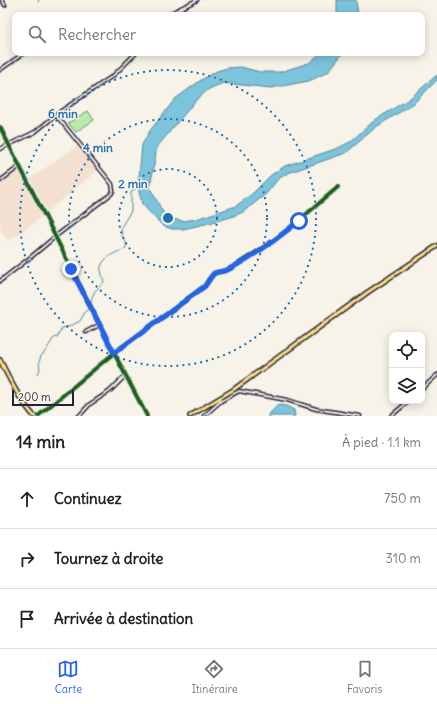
<!DOCTYPE html>
<html lang="fr">
<meta charset="utf-8">
<style>
:root{--surface:#fff;--page:#f2f2f2;--text:#222;--muted:#767676;--line:#e0e0e0;--accent:#2563eb}
body{margin:0;font-family:Delius,sans-serif;background:var(--page);color:var(--text)}
.controls{position:absolute;right:12px;bottom:12px;display:grid;overflow:hidden;border-radius:8px;box-shadow:0 2px 10px #0003}
.controls button{width:36px;height:36px;display:grid;place-items:center;padding:0;border:0;border-bottom:1px solid var(--line);background:var(--surface);color:var(--text);font:20px sans-serif}
.scale{position:absolute;left:12px;bottom:10px;width:62px;box-sizing:border-box;padding-left:4px;border:2px solid #22223b;border-top:0;font-size:11px;line-height:14px;white-space:nowrap;color:#22223b;-webkit-text-stroke:3px #f7f3e8;paint-order:stroke}
.stop{position:absolute;width:12px;height:12px;margin:-9px;border:3px solid #2563eb;border-radius:50%;background:#fff}
.stop.end{background:#2563eb;border-color:#fff;box-shadow:0 1px 4px #0008}
.list{margin:0;padding:0;list-style:none}
h2{display:flex;justify-content:space-between;align-items:center;height:52px;margin:0;padding:0 16px;font-size:17px}
h2 small{font-size:13px;font-weight:400;color:var(--muted)}
.list li{display:grid;grid-template-columns:26px 1fr auto;gap:12px;align-items:center;box-sizing:border-box;height:60px;padding:0 16px;border-top:1px solid var(--line)}
.list b{display:block;font-size:15px;white-space:nowrap}
.list em{font-size:13px;font-style:normal;color:var(--muted)}
.icon{flex:none;width:22px;height:22px;fill:none;stroke:currentColor;stroke-width:2;stroke-linecap:round;stroke-linejoin:round}
.map{position:relative;flex:none;width:437px;height:416px;overflow:hidden}
.search{position:absolute;background:var(--surface);box-shadow:0 2px 10px #0003;left:12px;right:12px;top:12px;height:44px;display:flex;align-items:center;gap:10px;box-sizing:border-box;padding:0 14px;border-radius:8px;color:var(--muted);font-size:15px}
.sheet{height:232px;background:var(--surface)}
nav{display:flex;justify-content:space-around;align-items:center;box-sizing:border-box;height:56px;border-top:1px solid var(--line);background:var(--surface);font-size:11px;color:var(--muted)}
nav a{display:grid;justify-items:center;gap:2px}
nav .on{color:var(--accent)}
.map>svg:first-child{display:block}
.built{fill:#f3e0d1}
.green{fill:#b9eaaa;stroke:#6e8672}
.water{fill:#7bc4db;stroke:#57839b}
.lines{fill:none;stroke-linecap:round;stroke-linejoin:round}
.stream{stroke:#57839b;stroke-width:1}
.minor-casing{stroke:#22223b;stroke-width:5}
.major-casing{stroke:#22223b;stroke-width:6}
.minor{stroke:#f7f3e8;stroke-width:2}
.major{stroke:#fedf80;stroke-width:3}
.cycleway-casing{stroke:#f7f3e8;stroke-width:6}
.cycleway{stroke:#1b5e20;stroke-width:4}
.route{stroke:#2563eb;stroke-width:5}
.ring{fill:none;stroke:#1f6fb2;stroke-width:2;stroke-dasharray:2 4}
.centre{fill:#1f6fb2;stroke:#f7f3e8;stroke-width:2}
.ring-label{font-size:12px;text-anchor:middle;font-weight:bold;fill:#1f6fb2;stroke:#f7f3e8;stroke-width:3;stroke-linejoin:round;paint-order:stroke}
</style>
<div class="map">
<svg width="437" height="416" viewBox="0 0 437 416">
<rect width="100%" height="100%" fill="#f7f3e8"/>
<filter id="ink" filterUnits="userSpaceOnUse"><feTurbulence type="fractalNoise" baseFrequency=".025" numOctaves="2"/><feDisplacementMap in="SourceGraphic" scale="8" xChannelSelector="R" yChannelSelector="G"/><feConvolveMatrix kernelMatrix="1 2 1 2 8 2 1 2 1" color-interpolation-filters="sRGB"/></filter>
<g filter="url(#ink)">
<!-- built -->
<path class="built" d="M 78,145 L 98,170 L 47,212 L 30,179 Z
M 19,170 L 43,216 L 10,240 L 7,240 L 0,228 L 0,184 Z"/>
<!-- green -->
<path class="green" d="M 88,111 L 94,120 L 76,132 L 68,123 Z"/>
<!-- water -->
<path class="water" d="M 337,0 L 356,0 L 358,15 L 337,15 Z
M 321,53 L 343,53 L 328,72 L 309,81 L 271,88 L 223,83 L 209,89 L 196,100 L 157,147 L 150,188 L 164,214 L 172,219 L 183,221 L 196,219 L 236,206 L 252,194 L 271,175 L 285,166 L 338,148 L 350,142 L 375,120 L 409,99 L 437,75 L 437,80 L 413,104 L 376,127 L 346,153 L 288,173 L 278,179 L 266,194 L 243,212 L 231,217 L 210,223 L 183,229 L 172,229 L 163,226 L 157,220 L 142,204 L 138,187 L 142,145 L 149,132 L 175,99 L 201,80 L 217,71 L 227,68 L 241,67 L 260,72 L 280,72 L 309,63 Z
M 278,405 L 286,406 L 294,410 L 295,416 L 267,416 Z"/>
<g class="lines">
<!-- stream -->
<path class="stream" d="M 38,2 L 39,0
M 38,374 L 40,369 L 39,362 L 41,356 L 45,352 L 53,339 L 58,336 L 62,328 L 68,327 L 80,321 L 85,312 L 91,306 L 92,297 L 95,291 L 104,282 C 103,278 100,270 101,266 C 105,257 115,252 124,250 L 127,245 L 122,235 L 121,227 L 131,211 L 131,192 L 138,187"/>
<defs>
<path id="minor" d="M 2,0 L 5,5
M 167,15 L 197,0
M 0,70 L 24,53
M 0,127 L 114,353 L 147,416
M 0,149 L 35,132 L 61,111 L 114,75 L 136,53
M 0,181 L 20,166
M 0,281 L 31,257 L 56,236 L 111,194 L 113,191 L 112,184 L 56,115
M 86,332 L 99,325
M 422,389 L 437,375
M 38,416 L 114,353 L 205,286 C 214,267 217,276 232,268 L 270,243 L 289,229 L 338,187
M 79,416 L 90,404 L 110,391 L 126,375
M 204,416 L 221,401 L 239,391 L 287,400 L 316,409 L 360,416
M 391,416 L 409,401"/>
<path id="major" d="M 0,360 C 10,380 19,399 34,416
M 190,416 L 233,390 L 368,292 L 437,246"/>
</defs>
<!-- minor casing -->
<use href="#minor" class="minor-casing"/>
<!-- major casing -->
<use href="#major" class="major-casing"/>
<!-- minor -->
<use href="#minor" class="minor"/>
<!-- major -->
<use href="#major" class="major"/>
<defs>
<path id="cycleway" d="M 0,127 L 114,353 L 147,416
M 38,416 L 114,353 L 205,286 C 214,267 217,276 232,268 L 270,243 L 289,229 L 338,187"/>
</defs>
<!-- cycleway casing -->
<use href="#cycleway" class="cycleway-casing"/>
<!-- cycleway -->
<use href="#cycleway" class="cycleway"/>
</g>
</g>
<g class="lines" filter="url(#ink)">
<!-- route -->
<path class="route" d="M 71,269 L 114,353 L 205,286 L 214,273 C 219,271 224,272 229,269 C 254,257 277,238 299,221"/>
</g>
<!-- distance rings -->
<g class="ring">
<circle cx="168" cy="218" r="49"/>
<circle cx="168" cy="218" r="99"/>
<circle cx="168" cy="218" r="148"/>
</g>
<circle cx="168" cy="218" r="6" class="centre"/>
<g class="ring-label">
<text x="63" y="118">6 min</text>
<text x="98" y="152">4 min</text>
<text x="133" y="188">2 min</text>
</g>
</svg>
<div class="controls">
<button><svg class="icon" aria-label="locate" viewBox="0 0 24 24"><circle cx="12" cy="12" r="6"/><path d="M12 2v4M12 18v4M2 12h4M18 12h4"/></svg></button>
<button><svg class="icon" aria-label="layers" viewBox="0 0 24 24"><path d="M12 4l9 5-9 5-9-5zM3 14l9 5 9-5"/></svg></button>
</div>
<div class="scale">200 m</div>
<div class="stop" style="left:299px;top:221px"></div>
<div class="stop end" style="left:71px;top:269px"></div>
<div class="search"><svg class="icon" aria-label="search" viewBox="0 0 24 24"><circle cx="10" cy="10" r="6"/><path d="M15 15l6 6"/></svg>Rechercher</div>
</div>
<section class="sheet">
<h2>14 min<small>À pied · 1.1 km</small></h2>
<ul class="list">
<li><svg class="icon" aria-label="ahead" viewBox="0 0 24 24"><path d="M12 20V5M6 11l6-6 6 6"/></svg><div><b>Continuez</b></div><em>750 m</em></li>
<li><svg class="icon" aria-label="right" viewBox="0 0 24 24"><path d="M7 20v-9h11M14 6l5 5-5 5"/></svg><div><b>Tournez à droite</b></div><em>310 m</em></li>
<li><svg class="icon" aria-label="arrive" viewBox="0 0 24 24"><path d="M6 21V4h12l-3 4 3 4H6"/></svg><div><b>Arrivée à destination</b></div></li>
</ul>
</section>
<nav>
<a class="on"><svg class="icon" aria-label="map" viewBox="0 0 24 24"><path d="M3 6l6-2 6 2 6-2v14l-6 2-6-2-6 2zM9 4v14M15 6v14"/></svg>Carte</a>
<a><svg class="icon" aria-label="directions" viewBox="0 0 24 24"><path d="M12 3l9 9-9 9-9-9zM9 14v-3h6M13 9l2 2-2 2"/></svg>Itinéraire</a>
<a><svg class="icon" aria-label="saved" viewBox="0 0 24 24"><path d="M7 4h10v16l-5-4-5 4z"/></svg>Favoris</a>
</nav>
